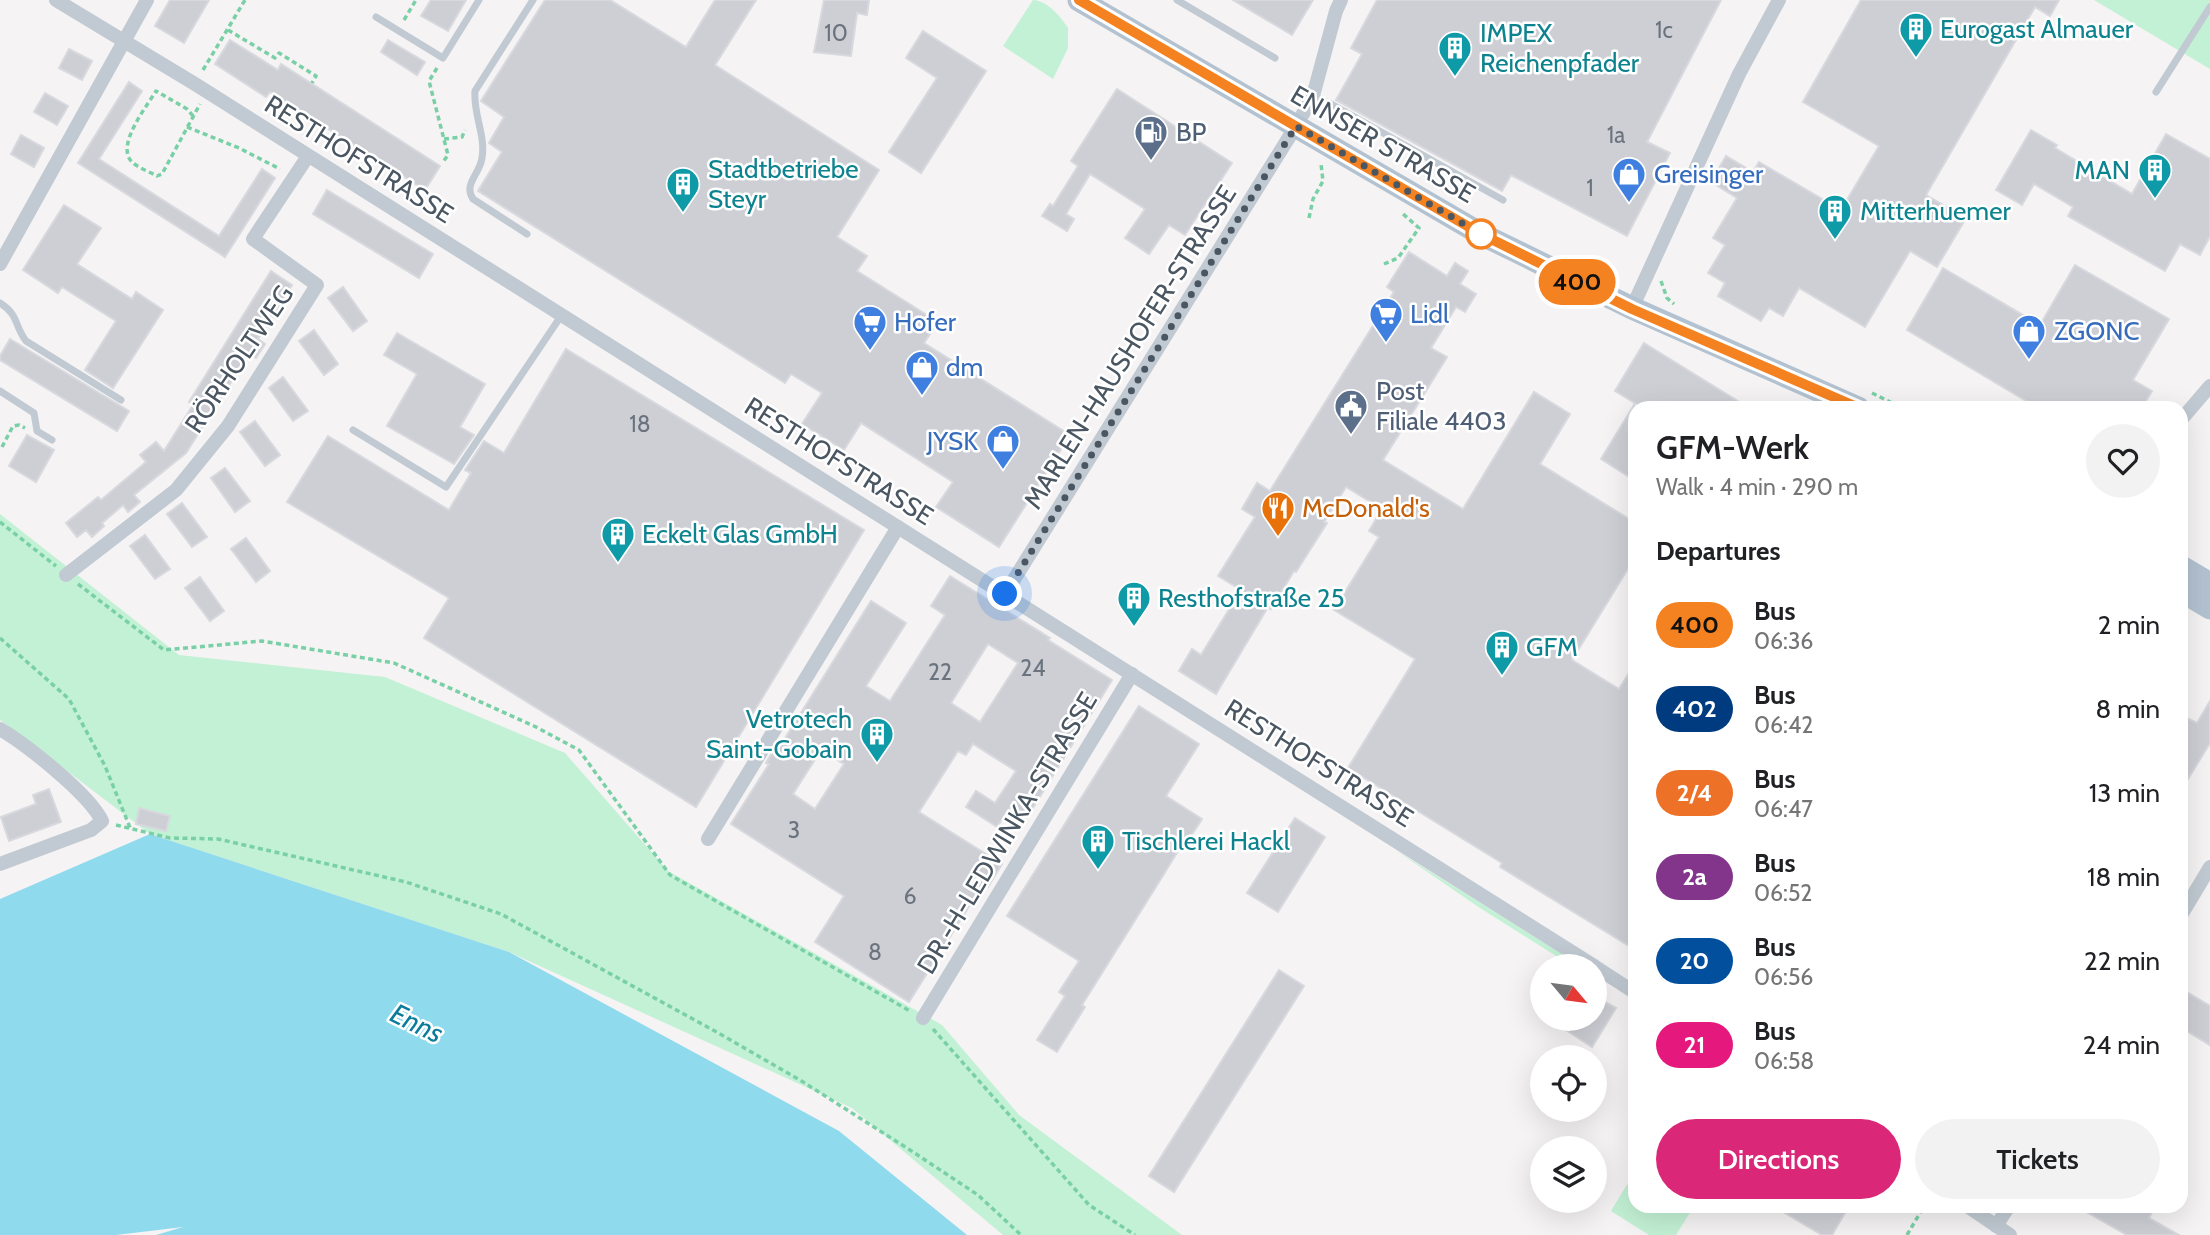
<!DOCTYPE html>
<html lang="en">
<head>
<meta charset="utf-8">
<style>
  :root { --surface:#fff; --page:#f2f2f2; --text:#202124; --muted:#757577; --accent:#db2777 }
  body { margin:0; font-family:Cabin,sans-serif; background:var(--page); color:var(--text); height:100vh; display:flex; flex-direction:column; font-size:26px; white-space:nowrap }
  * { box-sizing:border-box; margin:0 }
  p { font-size:23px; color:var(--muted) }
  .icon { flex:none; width:38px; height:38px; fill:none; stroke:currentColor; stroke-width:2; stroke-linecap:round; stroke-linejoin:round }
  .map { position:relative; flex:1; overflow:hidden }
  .details { position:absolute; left:1628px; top:401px; width:560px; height:812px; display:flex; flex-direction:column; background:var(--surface); border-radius:21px; box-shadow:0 7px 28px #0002 }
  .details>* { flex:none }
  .badge { padding:0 14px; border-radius:23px; font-size:24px; line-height:46px }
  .needle { width:46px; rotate:119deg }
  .buttons { position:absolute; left:1530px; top:954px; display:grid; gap:14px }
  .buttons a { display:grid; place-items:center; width:77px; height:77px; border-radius:50%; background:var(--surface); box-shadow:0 7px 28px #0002; font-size:35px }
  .you { position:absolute; width:35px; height:35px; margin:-18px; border:5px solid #fff; border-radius:50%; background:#1a73e8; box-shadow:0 0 0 10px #1a73e833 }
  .map>.badge { position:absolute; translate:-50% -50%; box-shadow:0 0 0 4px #fff }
  h2 { padding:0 28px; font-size:26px; line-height:63px }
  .round { display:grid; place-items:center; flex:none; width:74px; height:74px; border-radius:37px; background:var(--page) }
  .headline { display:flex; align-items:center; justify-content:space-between; height:119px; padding:0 28px }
  h1 { font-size:33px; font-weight:600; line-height:52px }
  .cta { display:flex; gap:14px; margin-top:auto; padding:14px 28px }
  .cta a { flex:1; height:80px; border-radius:42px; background:var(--accent); color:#fff; font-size:28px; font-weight:600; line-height:80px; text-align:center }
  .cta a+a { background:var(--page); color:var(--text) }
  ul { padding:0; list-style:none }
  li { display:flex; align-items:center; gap:21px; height:84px; padding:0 28px }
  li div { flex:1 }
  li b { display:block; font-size:26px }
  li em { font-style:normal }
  li .badge { min-width:77px; font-weight:700; text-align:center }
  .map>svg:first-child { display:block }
</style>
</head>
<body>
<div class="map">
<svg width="2210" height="1235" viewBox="0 0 2210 1235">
  <rect width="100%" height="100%" fill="#f5f3f3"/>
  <g fill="#c3f1d5">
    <path d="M1033,0c15,1 27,16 35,28v20l-15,31 -50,-33z"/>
    <path d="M2094,0h116v69z"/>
    <path d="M0,514l179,141 206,22 180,76 103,118 274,154 77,90 163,120h-179l-151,-127 -343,-156 -359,-118 -150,-114z"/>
    <path d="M1394,849l187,117h-9l-92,-58z"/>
    <path d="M1634,1173v33h60l-18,29h-27l-38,-24z"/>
  </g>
  <path fill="#90daee" d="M150,834l359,118 330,179 128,104h-811l27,-8 -67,8h-116v-336z"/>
  <g fill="#cdcfd5" stroke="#d7d9de" stroke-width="2" fill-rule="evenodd">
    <path d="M170,0h39l-25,43 -29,-17z"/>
    <path d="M431,0h35l-18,31 -27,-15z"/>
    <path d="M545,0h65l76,47 29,-47h41l-41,65 164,105 -42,67 30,19 -10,15 81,51 -14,21 146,92 -71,112 -63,-40 17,-25 -92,-59 -17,27 -42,-26 20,-31 -31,-19 -6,9 -307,-192 24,-39 -13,-9 15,-26 -23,-16z"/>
    <path d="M824,0h45l-2,15 -10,-2 -6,43 -37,-4z"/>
    <path d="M1233,0h80l-21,35z"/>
    <path d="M1377,0h344l-74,142 23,11 -43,83 -116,-61 -9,16 -166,-91 26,-46 -11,-6z"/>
    <path d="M1861,0h198l-9,16 -15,-9 -109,188 40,23 -29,49 -27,-16 -45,76 -66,-39 -16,28 -14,-8 -8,13 -43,-25 7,-13 -17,-10 17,-28 -12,-7 24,-40 -26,-16 15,-26 27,16 6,-10 82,48 38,-64 -76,-44z"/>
    <path d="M923,31l63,40 -65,102 -32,-21 48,-74 -31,-20z"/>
    <path d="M230,40l48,30 3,-6 159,102 -15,24 -155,-98 -4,5 -51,-33z"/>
    <path d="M388,40l37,22 -8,13 -36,-23z"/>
    <path d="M69,49l23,12 -10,19 -23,-12z"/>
    <path d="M129,82l13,9 -43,68 120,77 43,-67 13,9 -50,79 -147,-94z"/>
    <path d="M1117,89l115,74 -47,72 -16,-10 -20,29 -24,-16 20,-29 -55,-35 -24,40 8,5 -7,12 -25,-15 8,-12 3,2 25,-40 -7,-5z"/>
    <path d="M45,93l23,13 -11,19 -23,-13z"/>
    <path d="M2031,130l26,15 -2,3 77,46 34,-60 44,25v77l-10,19 -20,-11 -15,27 -97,-55 5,-9 -39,-23 -12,21 -26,-15z"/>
    <path d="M21,135l23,13 -10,19 -23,-13z"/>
    <path d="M327,190l106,64 -14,24 -106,-64z"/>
    <path d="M64,205l37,23 -24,36 55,35 4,-7 27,18 -50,78 -28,-18 31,-49 -54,-34 -4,6 -35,-23z"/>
    <path d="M1409,252l38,24 8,-13 13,8 -8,13 16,10 -11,18 -9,-5 -25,41 16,9 -64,103 80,49 71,-117 36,22 -30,50 94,58v37l-62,101 47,29 15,-24v284l-134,-82 2,-4 -154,-95 67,-109 -81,-49 45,-73 -10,-6 13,-22 -36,-22 -22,35 3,1 -31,49 -2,-1 -23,38 -3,-2 -52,87 -37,-23 13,-22 9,6 40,-65 -23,-14 37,-59 -13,-8 15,-26 13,8 124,-199 -7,-5z"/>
    <path d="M2075,265l94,54 -36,61 19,11 -10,17h-104l-131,-78 36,-62 97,57z"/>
    <path d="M271,271l21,14 -34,54 7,5 -9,14 -7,-4 -63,99 -52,42 6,7 -12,10 -5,-7 -21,18 2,3 -12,11 -6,-7 -9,7 -11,-14 32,-26 3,3 45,-38 -6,-7 16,-13 8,9 29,-46 -4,-3z"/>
    <path d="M343,287l24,34 -14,10 -25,-33z"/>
    <path d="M314,330l24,34 -14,11 -25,-34z"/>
    <path d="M397,333l88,51 -25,43 14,8 -20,29 -67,-38 30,-52 -33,-19z"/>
    <path d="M10,339l119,72 -12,20 -117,-71v-4z"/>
    <path d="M1644,343l105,65h-106l-28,-17z"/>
    <path d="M566,349l298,181 -168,277 -272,-169 25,-40 -162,-96 41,-66 121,74 22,-37 -6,-3 19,-29 20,12z"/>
    <path d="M283,377l25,34 -15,10 -24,-33z"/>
    <path d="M1634,405v75l-33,-21z"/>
    <path d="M255,421l25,34 -15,11 -25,-34z"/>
    <path d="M27,435l27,15 -18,32 -27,-16z"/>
    <path d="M225,468l25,33 -15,11 -24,-34z"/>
    <path d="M182,503l25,34 -15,10 -25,-33z"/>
    <path d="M145,535l25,34 -15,10 -25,-33z"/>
    <path d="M246,538l24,33 -14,11 -25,-33z"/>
    <path d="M950,576l100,62 -2,2 64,40 -84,136 -17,-10 -14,21 -31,-20 10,-16 19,12 21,-32 -43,-27 -7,11 -8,-4 -39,61 83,52 -14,23 -5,-3 -74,118 -94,-60 29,-46 -113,-72 38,-60 -3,-1 10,-17 3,2 92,-147 35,22 -40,63 24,15 55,-86 -14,-9zM988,644l30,19 -38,59 -29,-19zM821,750l23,14 -29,45 -22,-15z"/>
    <path d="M200,577l24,34 -14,10 -25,-33z"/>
    <path d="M2210,701v42l-30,49v-67l5,-8 12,6z"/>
    <path d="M1139,706l60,38 -33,52 36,23 -13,20 -3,-1 -27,44 -77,123 3,2 -28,45 -20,-12 28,-44 -6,-4 20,-31 -72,-45z"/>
    <path d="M49,789l12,33 -52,19 -8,-24 35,-13 -3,-9z"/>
    <path d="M139,808l31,8 -4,15 -30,-7z"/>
    <path d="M1295,818l30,19 -47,75 -31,-19z"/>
    <path d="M1279,970l25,16 -130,206 -25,-16z"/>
    <path d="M2180,988l30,18v39l-30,-18z"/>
    <path d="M1599,999l17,9 -24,39 -26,-17 7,-12h21v-11z"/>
    <path d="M1773,1206h76l-17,29h-10z"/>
    <path d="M2076,1206h64l12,6 -3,6 30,17h-52z"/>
  </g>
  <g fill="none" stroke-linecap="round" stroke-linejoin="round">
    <g stroke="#7ad0a6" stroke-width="3.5" stroke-dasharray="5 3.5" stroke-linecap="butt">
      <path d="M404,20l12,-20"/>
      <path d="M228,30l47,28 4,-5 37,23 -4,7"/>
      <path d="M437,68l-8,13 19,74 -5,7"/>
      <path d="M203,70l42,-70"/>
      <path d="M193,116l-6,-7 -31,-18c-9,15 -41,55 -24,71 6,6 18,10 25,14l5,-2 38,-70"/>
      <path d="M187,127l52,21 41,21"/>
      <path d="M444,139l18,-2 3,-7"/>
      <path d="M1309,218l4,-19 10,-18 -2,-17"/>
      <path d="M1384,264l14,-6 21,-30 -17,-15"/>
      <path d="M1661,281l6,17 7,6"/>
      <path d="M1872,393l30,15"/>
      <path d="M2,447l11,-21 6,-1 6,3"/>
      <path d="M0,522l56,44"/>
      <path d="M78,584l86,66 98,-9 132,22 140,63 45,24 91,125 240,136"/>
      <path d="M0,638l69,61 36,67 26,64"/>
      <path d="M116,825l54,13 48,1 188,43 95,32 212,116 87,50 110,70 68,45 43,40"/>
      <path d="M933,1029l156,176 46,30"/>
      <path d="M1907,1235l17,-29"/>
    </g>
    <g stroke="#c1cad2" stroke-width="7">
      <path d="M1177,0l98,58"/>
      <path d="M376,17l67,41 36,-58"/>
      <path d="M2156,92l54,-85"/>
      <path d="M1313,96l20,9 170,95"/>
      <path d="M527,234l-54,-35c-10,-15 7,-25 9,-41 4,-22 -9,-44 -7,-67l58,-91"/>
      <path d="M0,303c19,12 14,22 26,38l95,59"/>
      <path d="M0,391l34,22 3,18 15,9"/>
      <path d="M353,430l93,57 115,-171"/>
    </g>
    <g stroke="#c1cad2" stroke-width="14">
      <path d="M56,0l139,84 1399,882"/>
      <path d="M0,264l147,-264"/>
      <path d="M1632,308l107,-234 40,-74"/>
      <path d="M2180,421l30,-35"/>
      <path d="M66,575l110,-85 52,-64 89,-141 -64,-46 55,-83"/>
      <path d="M1005,594l291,-468 17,-30 23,-85 5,-11"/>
      <path d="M0,729c27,16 89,65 102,92l-11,9 -91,34"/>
      <path d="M708,839l190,-312"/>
      <path d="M2180,917l30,-50"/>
      <path d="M1594,966l40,26"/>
      <path d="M923,1018l209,-344"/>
      <path d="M1967,1206l43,29"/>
      <path d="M1996,1226l13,-20"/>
    </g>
    <g stroke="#b3c2d1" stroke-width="23">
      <path d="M1079,0l402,234 151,74 226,100"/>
      <path d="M2180,566l30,18"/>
      <path d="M2180,590l30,18"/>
    </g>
  </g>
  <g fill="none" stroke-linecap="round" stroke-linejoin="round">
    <defs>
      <path id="line" d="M1079,0l402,234 151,75 227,99"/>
    </defs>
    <use href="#line" stroke="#fff" stroke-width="16"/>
    <use href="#line" stroke="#f58220" stroke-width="10"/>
    <path stroke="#4a5661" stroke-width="7" stroke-dasharray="0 12.6" d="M1005,594l291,-468 185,108"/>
  </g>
  <defs>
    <symbol id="building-pin" viewBox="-11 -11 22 30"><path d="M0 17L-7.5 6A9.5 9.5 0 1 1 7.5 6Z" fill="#0f9aa8" stroke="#fff"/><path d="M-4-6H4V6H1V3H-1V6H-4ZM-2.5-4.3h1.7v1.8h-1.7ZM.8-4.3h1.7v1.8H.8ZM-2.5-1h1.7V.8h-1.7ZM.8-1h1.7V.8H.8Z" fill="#fff"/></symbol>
    <symbol id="fuel-pin" viewBox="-11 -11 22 30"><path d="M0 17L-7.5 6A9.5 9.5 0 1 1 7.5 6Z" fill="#5c6f8a" stroke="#fff"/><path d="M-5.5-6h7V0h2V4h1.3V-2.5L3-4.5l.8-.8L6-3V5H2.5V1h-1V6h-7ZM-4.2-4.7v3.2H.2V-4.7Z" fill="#fff"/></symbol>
    <symbol id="shop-pin" viewBox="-11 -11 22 30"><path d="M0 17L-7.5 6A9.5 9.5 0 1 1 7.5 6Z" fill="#3f7fe0" stroke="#fff"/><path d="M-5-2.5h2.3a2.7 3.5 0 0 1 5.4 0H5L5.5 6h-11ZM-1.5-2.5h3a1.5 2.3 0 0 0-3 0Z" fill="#fff"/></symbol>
    <symbol id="supermarket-pin" viewBox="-11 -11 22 30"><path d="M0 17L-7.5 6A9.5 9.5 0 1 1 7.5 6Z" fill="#3f7fe0" stroke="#fff"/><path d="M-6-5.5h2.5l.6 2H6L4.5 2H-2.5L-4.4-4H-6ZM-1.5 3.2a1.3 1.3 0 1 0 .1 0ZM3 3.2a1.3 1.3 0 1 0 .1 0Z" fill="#fff"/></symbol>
    <symbol id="civic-pin" viewBox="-11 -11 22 30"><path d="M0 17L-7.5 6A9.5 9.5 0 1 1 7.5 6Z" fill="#5c6f8a" stroke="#fff"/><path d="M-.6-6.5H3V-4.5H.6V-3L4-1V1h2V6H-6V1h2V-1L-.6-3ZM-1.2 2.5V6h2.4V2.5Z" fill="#fff"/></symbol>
    <symbol id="restaurant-pin" viewBox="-11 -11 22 30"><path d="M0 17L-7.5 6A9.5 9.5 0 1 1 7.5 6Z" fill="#e8710a" stroke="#fff"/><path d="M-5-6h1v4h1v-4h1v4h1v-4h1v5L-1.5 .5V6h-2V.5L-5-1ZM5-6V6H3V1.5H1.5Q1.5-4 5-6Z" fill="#fff"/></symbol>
  </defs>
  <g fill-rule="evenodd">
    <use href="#building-pin" x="1897" y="10" width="38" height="52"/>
    <use href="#building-pin" x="1436" y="29" width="38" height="52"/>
    <use href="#fuel-pin" x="1132" y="113" width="38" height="52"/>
    <use href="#building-pin" x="2136" y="151" width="38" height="52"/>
    <use href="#shop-pin" x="1610" y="155" width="38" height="52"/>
    <use href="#building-pin" x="664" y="165" width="38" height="52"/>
    <use href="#building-pin" x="1816" y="192" width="38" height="52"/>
    <use href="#supermarket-pin" x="1367" y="295" width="38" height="52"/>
    <use href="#supermarket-pin" x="851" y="303" width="38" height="52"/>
    <use href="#shop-pin" x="2010" y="312" width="38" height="52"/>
    <use href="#shop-pin" x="903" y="348" width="38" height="52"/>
    <use href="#civic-pin" x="1332" y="387" width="38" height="52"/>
    <use href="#shop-pin" x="984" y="422" width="38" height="52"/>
    <use href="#restaurant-pin" x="1259" y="489" width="38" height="52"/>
    <use href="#building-pin" x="599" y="515" width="38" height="52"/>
    <use href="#building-pin" x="1115" y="579" width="38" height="52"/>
    <use href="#building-pin" x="1483" y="628" width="38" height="52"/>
    <use href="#building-pin" x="858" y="715" width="38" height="52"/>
    <use href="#building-pin" x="1079" y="822" width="38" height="52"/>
  </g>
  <circle fill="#fff" stroke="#f58220" stroke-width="3.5" cx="1481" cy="234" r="14"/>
  <g text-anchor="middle" stroke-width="5" stroke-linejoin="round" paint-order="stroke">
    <g font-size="23" fill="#6b747e">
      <text x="1664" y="38">1c</text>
      <text x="836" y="41">10</text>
      <text x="1616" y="143">1a</text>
      <text x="1590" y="196">1</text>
      <text x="640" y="432">18</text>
      <text x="1033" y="676">24</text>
      <text x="940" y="680">22</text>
      <text x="794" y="838">3</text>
      <text x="910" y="904">6</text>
      <text x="875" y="960">8</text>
    </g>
    <g font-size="26" fill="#0d838f" stroke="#fff" text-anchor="start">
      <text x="1940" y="38">Eurogast Almauer</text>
      <text x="1480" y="42">IMPEX<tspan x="1480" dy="30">Reichenpfader</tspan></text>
      <text x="708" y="178">Stadtbetriebe<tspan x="708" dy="30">Steyr</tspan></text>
      <text x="2130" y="179" text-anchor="end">MAN</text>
      <text x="1860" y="220">Mitterhuemer</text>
      <text x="642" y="543">Eckelt Glas GmbH</text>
      <text x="1158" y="607">Resthofstraße 25</text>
      <text x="1526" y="656">GFM</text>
      <text x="852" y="728" text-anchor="end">Vetrotech<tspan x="852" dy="30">Saint-Gobain</tspan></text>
      <text x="1122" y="850">Tischlerei Hackl</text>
    </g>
    <g font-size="26" fill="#4e5e75" stroke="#fff" text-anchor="start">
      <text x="1176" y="141">BP</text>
      <text x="1376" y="400">Post<tspan x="1376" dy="30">Filiale 4403</tspan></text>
    </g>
    <g font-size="26" fill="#4a5661" stroke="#fff">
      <text transform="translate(1383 144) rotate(30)" y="9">ENNSER STRASSE</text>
      <text transform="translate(359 159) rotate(32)" y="9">RESTHOFSTRASSE</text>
      <text transform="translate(1130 347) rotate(-58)" y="9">MARLEN-HAUSHOFER-STRASSE</text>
      <text transform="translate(239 359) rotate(-56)" y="9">RÖRHOLTWEG</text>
      <text transform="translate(839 461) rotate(32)" y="9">RESTHOFSTRASSE</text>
      <text transform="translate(1319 763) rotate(32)" y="9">RESTHOFSTRASSE</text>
      <text transform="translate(1007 833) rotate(-59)" y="9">DR.-H-LEDWINKA-STRASSE</text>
    </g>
    <g font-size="26" fill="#366cbe" stroke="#fff" text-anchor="start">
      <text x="1654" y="183">Greisinger</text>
      <text x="1410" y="323">Lidl</text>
      <text x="894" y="331">Hofer</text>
      <text x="2054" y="340">ZGONC</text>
      <text x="946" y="376">dm</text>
      <text x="978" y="450" text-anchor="end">JYSK</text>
    </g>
    <g font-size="26" fill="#c56008" stroke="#fff" text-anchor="start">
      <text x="1302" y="517">McDonald's</text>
    </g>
    <g font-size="28" font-style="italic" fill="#0c7c9b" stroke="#fff">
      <text transform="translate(417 1023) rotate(26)" y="10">Enns</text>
    </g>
  </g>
</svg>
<div class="buttons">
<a><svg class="needle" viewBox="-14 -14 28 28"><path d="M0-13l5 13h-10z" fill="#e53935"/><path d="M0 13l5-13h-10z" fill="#757577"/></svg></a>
<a><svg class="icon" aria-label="locate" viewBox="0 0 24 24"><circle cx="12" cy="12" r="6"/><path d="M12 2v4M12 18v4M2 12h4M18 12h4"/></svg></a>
<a><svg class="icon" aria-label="layers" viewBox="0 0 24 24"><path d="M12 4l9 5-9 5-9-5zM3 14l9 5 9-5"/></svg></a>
</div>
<div class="you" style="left:1005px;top:594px"></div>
<b class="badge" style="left:1577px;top:282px;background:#f58220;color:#111">400</b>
<section class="details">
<div class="headline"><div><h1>GFM-Werk</h1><p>Walk · 4 min · 290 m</p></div><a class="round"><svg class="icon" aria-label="heart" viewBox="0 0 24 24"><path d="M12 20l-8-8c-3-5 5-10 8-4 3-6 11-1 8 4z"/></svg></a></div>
<h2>Departures</h2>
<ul>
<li><span class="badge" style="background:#f58220;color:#111">400</span><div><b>Bus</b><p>06:36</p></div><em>2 min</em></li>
<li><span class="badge" style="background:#003b80;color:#fff">402</span><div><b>Bus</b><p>06:42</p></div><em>8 min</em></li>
<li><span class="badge" style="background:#ed7127;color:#fff">2/4</span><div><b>Bus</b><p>06:47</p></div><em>13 min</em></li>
<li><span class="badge" style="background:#82358b;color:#fff">2a</span><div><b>Bus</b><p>06:52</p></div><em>18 min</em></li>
<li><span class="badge" style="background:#024f9e;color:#fff">20</span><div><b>Bus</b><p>06:56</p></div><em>22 min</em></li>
<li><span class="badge" style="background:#e5187d;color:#fff">21</span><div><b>Bus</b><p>06:58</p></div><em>24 min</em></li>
</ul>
<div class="cta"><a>Directions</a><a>Tickets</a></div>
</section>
</div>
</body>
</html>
